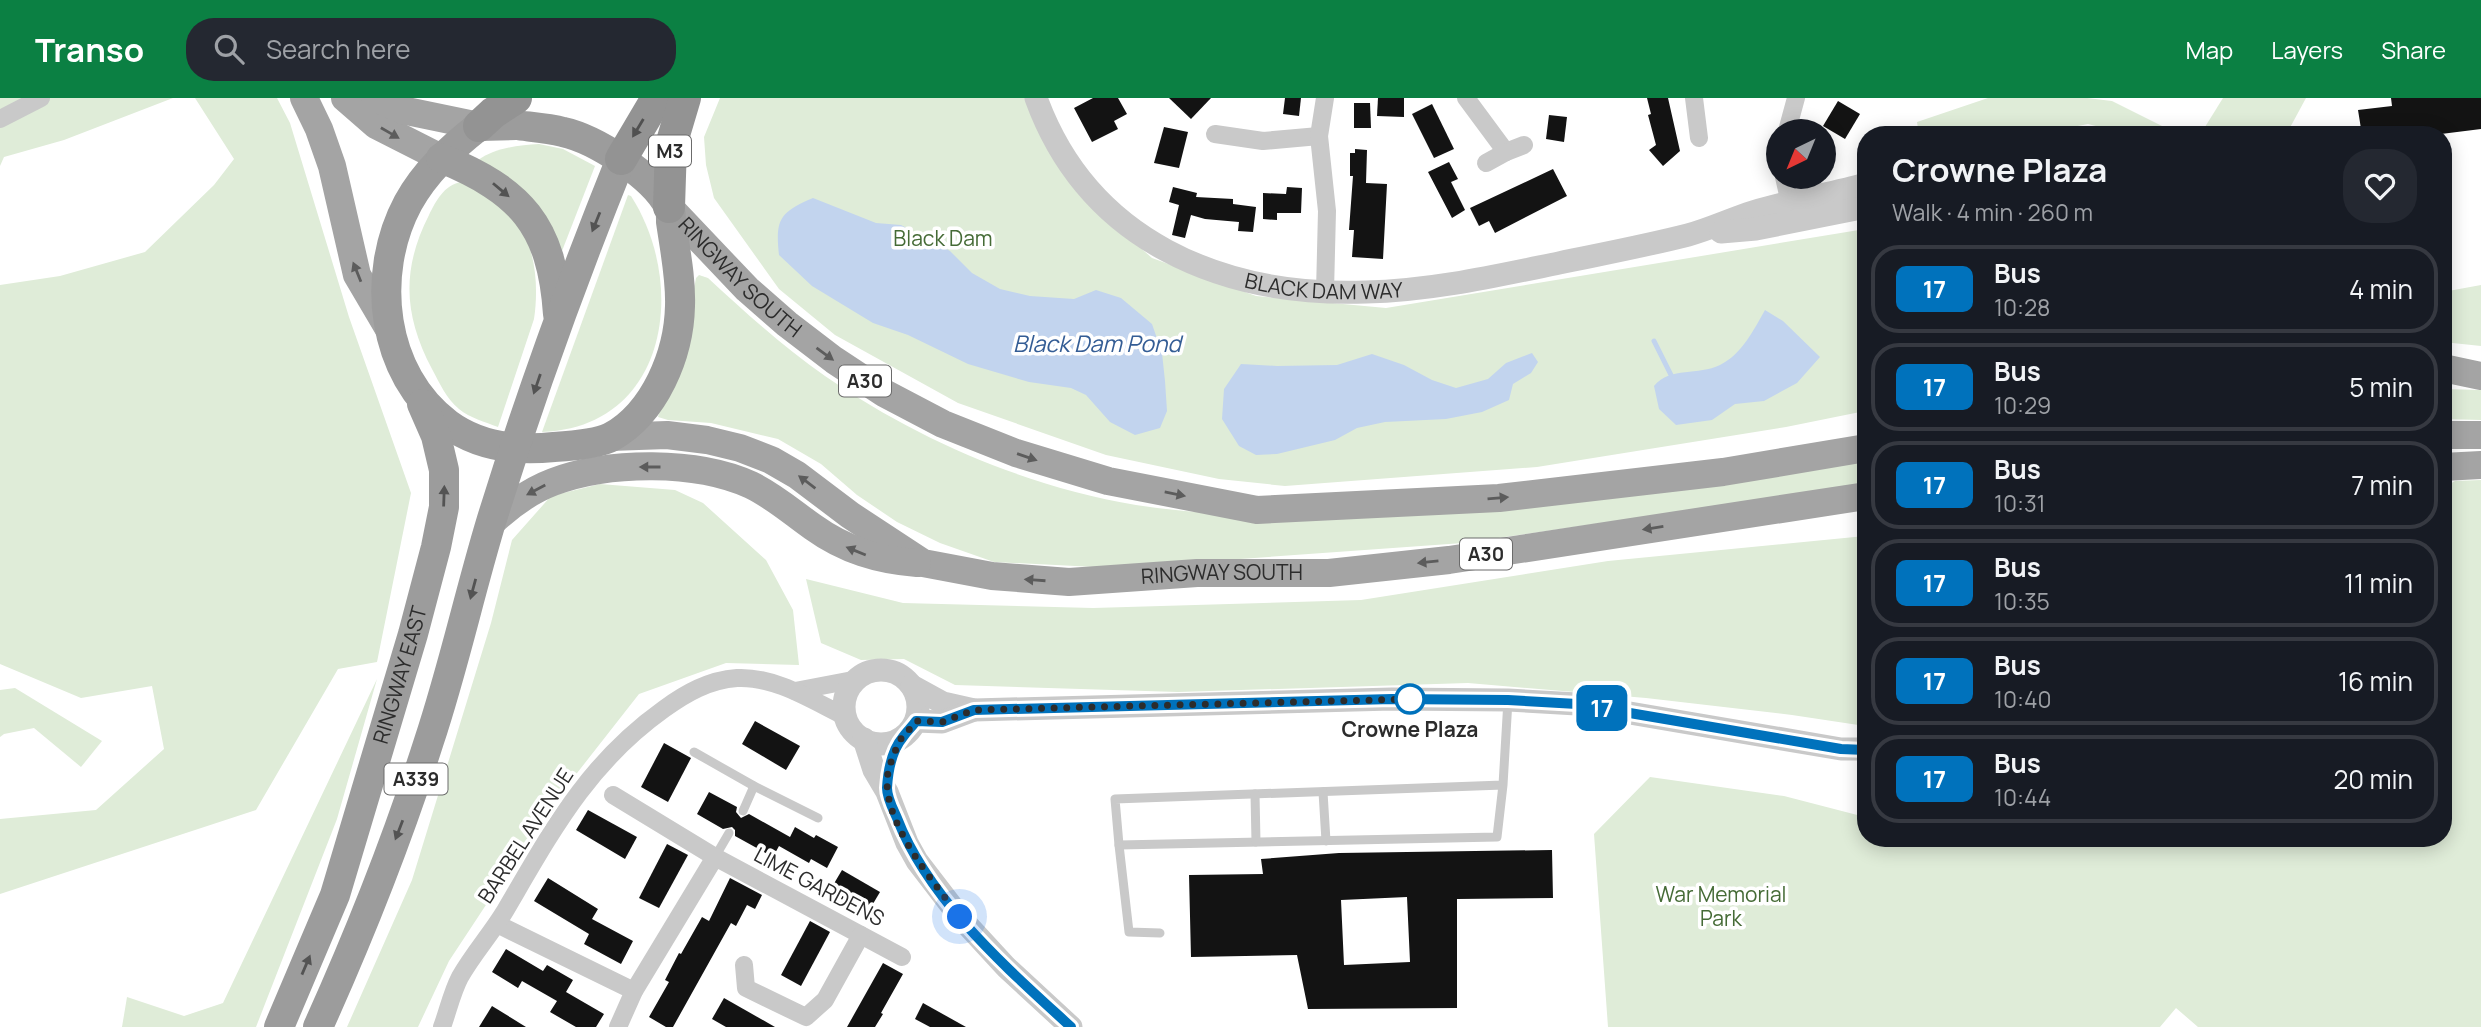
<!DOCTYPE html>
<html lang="en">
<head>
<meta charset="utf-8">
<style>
  :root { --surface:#171b24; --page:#242831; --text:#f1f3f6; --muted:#9ea1a6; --line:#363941; --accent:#0b8043 }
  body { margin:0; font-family:Manrope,sans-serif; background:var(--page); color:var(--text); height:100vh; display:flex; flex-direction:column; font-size:26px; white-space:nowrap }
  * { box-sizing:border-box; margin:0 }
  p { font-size:23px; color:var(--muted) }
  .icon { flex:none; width:38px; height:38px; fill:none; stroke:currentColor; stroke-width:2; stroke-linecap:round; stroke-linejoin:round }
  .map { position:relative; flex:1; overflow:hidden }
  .drawer { position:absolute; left:1857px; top:28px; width:595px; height:721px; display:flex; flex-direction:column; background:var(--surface); border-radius:28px; box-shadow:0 4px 18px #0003 }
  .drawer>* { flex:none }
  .badge { padding:0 14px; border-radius:10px; font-size:24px; line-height:46px }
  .needle { width:46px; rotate:223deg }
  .buttons { position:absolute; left:1766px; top:21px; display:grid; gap:14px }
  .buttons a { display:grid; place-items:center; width:70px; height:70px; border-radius:50%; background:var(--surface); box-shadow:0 4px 18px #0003; font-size:35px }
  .you { position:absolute; width:35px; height:35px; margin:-18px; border:5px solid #fff; border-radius:50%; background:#1a73e8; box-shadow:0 0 0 10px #1a73e833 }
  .map>.badge { position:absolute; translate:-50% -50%; box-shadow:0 0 0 4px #fff }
  .round { display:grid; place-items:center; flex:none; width:74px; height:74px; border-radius:28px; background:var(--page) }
  .headline { display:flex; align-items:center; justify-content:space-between; height:119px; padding:0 35px }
  h1 { font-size:33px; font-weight:700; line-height:52px }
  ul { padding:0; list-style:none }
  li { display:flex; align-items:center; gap:21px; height:88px; margin:0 14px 10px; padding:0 21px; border:4px solid var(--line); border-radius:28px }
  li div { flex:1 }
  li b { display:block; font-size:26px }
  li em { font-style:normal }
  li .badge { min-width:77px; font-weight:700; text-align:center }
  header { display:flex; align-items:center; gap:42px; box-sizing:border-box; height:98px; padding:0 35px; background:var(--accent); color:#fff }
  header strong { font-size:33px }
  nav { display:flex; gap:38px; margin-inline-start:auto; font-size:24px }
  .search { width:490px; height:63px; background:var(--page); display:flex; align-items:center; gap:18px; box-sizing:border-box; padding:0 24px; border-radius:28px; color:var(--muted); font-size:26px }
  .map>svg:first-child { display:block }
</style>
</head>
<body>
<header>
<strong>Transo</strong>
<div class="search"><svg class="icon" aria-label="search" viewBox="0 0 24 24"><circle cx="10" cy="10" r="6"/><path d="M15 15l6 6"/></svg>Search here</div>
<nav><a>Map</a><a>Layers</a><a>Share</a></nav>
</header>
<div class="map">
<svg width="2481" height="929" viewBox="0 0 2481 929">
  <rect width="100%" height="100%" fill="#fff"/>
  <g fill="#dfecd8">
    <path d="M0,0h173l-109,42 -60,17 -4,9z"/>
    <path d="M195,0h82l13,25 59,194 62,176 -34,169 -39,7 -82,141 -256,84v-75l96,-9 68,-61 -12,-63 -71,12 -81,-34v-379l60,-9 85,-24 69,-67 20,-26z"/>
    <path d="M720,0h307l13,37 43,62 69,61 104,38 130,12 479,-79v182l-79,16 -249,40 -252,19 -66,-7 -113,-24 -148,-52 -123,-68 -56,-46 -65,-91 -8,-33 -2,-28z"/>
    <path d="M1988,0h99l25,3 68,34h-49l-43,-11 -56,11h-113l-2,-13z"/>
    <path d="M2223,0h83l-20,37h-86z"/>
    <path d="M539,46l24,5 32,17 -33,85 -84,-91c17,-12 40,-15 61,-16z"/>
    <path d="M461,84l6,1c14,11 31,21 44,33 25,25 28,70 23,103l-36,108c-13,-5 -28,-9 -39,-18 -13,-11 -19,-25 -27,-40 -28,-53 -31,-99 -3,-154 7,-14 15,-30 32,-33z"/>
    <path d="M628,97l3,1c57,89 37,231 -89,236z"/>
    <path d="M699,177l9,3c37,34 75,69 117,98 93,64 200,110 311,129 44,7 88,9 132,12l597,-60v28l-402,58 -348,25 -121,-6 -54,-19 -43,-21 -40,-27 -36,-31 -43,-25 -67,-16 -43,-3 -10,-3 35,-123 3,-16z"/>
    <path d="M2481,187v61l-38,-4v-50z"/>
    <path d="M2443,291l38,1v30l-38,-1z"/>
    <path d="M2481,382v547h-283l-22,-19 -16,19h-552l-14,-193 56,-57 134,19 81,21 1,21h577v-350l12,-7z"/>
    <path d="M600,386l75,6 28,13 63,57 27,50 6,55 -73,-2 -87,31 -87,111 -103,156 -31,66h-71l65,-147 79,-257 21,-83 39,-44z"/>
    <path d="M1865,438v190l-73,-11 -146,-17 -178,-15 -290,9 -223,-7 -51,-26 -43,1 -40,-17 -15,-64 97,24 190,5 268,-8 247,-39z"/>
    <path d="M377,581l-40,140 -81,208h-134l5,-30 57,19 39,-13z"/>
    <path d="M15,590l87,53 -21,26 -47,-39 -30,6 -4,3v-47z"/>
  </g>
  <g fill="#c2d4ee">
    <path d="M813,100l63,25 25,2 49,26 22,22 28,16 30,7 44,3 22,-9 25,8 31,26 10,29 3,28 2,30 -7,17 -25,7 -25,-13 -24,-27 -15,-7 -42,-6 -61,-18 -60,-29 -35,-12 -61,-37 -33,-31c-4,-36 1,-43 34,-57z"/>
    <path d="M1765,212l18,11 37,36 -23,26 -33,18 -29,3 -23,16 -36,5 -17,-16 -5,-23c17,-20 44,-10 66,-21 22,-11 33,-34 45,-55z"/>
    <path d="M1532,255l6,9 -7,11 -18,11 -4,16 -27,12 -36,7 -61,3 -28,6 -22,12 -58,14 -21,1 -17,-9 -17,-27 2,-30 17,-25 36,2 60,-1 35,-11 32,11 28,15 24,8 32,-9 18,-16z"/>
  </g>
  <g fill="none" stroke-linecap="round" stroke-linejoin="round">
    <path stroke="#c2d4ee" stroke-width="5" d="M1654,243l17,34"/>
  </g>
  <g fill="#131313" fill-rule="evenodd">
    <path d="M1093,0h25l9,16 -13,7 4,8 -26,13 -18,-34z"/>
    <path d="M1169,0h42l-20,21z"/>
    <path d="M1285,0h16l-2,18 -16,-2z"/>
    <path d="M1378,0h26v19l-27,-1z"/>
    <path d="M1647,0h21l12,53 -17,15 -14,-16 7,-5 -8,-30 3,-1z"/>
    <path d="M2391,0h90v31l-48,6h-38v-3l-33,3 -4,-25 34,-4z"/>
    <path d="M1838,3l22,13 -15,25 -22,-13z"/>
    <path d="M1354,5h16l1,25h-17z"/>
    <path d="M1432,6l22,45 -20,9 -22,-44z"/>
    <path d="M1549,17l18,2 -3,25 -18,-3z"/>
    <path d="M1164,29l24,5 -9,36 -25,-5z"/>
    <path d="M1355,51l12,1 -1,33 21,1 -4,75 -31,-2 2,-27h-5l4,-54h-3v-23h5z"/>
    <path d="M1449,64l9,17 -7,3 14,28 -13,8 -24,-46z"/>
    <path d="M1553,71l14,27 -72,37 -6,-12 -10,5 -9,-18z"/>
    <path d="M1173,89l24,6 -1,4 37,2v5l23,3 -3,25 -15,-1 1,-9 -34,-3 -14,-4 -6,23 -13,-3 7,-30 -10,-3z"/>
    <path d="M1287,89l15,1 -1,25h-24v7l-14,-1v-26l23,1z"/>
    <path d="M755,623l45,25 -14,24 -44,-26z"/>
    <path d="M664,645l27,15 -23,44 -27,-15z"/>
    <path d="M709,694l28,15 -1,5 5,6 8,-4 41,23 5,-10 19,11 2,-3 22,12 -11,21 -16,-9 -2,4 -30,-17 -6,11 -38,-21v-6l-3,-3 -9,2 -26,-15z"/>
    <path d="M588,712l49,27 -12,22 -49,-29z"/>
    <path d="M667,746l21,11 -29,53 -20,-10z"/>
    <path d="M1552,752l1,48 -96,1v109l-149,1 -11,-54 -106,2 -2,-82 74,-1 -2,-15 78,-6zM1407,799l3,65 -66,3 -3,-65z"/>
    <path d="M842,772l38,22 -13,22 -38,-22z"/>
    <path d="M548,780l50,31 -6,10 41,22 -12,23 -37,-20 5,-10 -55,-33z"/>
    <path d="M730,780l32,17 -7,14 -8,-4 -11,21 -5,-3 -58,104h-7l-17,-10 20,-35 -4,-2 14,-27 2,1 21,-37 7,4z"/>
    <path d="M810,823l20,11 -29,54 -20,-11z"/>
    <path d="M506,851l37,22 4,-6 26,15 -7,12 38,22 -8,13h-20l-26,-15 7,-11 -35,-20 -4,7 -26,-16z"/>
    <path d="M883,865l20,11 -22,39 2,1 -8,13h-28z"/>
    <path d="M724,900l51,29h-49l-14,-8z"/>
    <path d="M923,905l43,24h-36l-15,-8z"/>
    <path d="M492,908l34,21h-47z"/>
  </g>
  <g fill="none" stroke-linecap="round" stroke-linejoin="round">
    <g stroke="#c9c9c9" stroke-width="9">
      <path d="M694,654l60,34 64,32"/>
      <path d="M1503,687l-6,52 -378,8 -4,-46 388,-14 5,-85"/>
      <path d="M1323,694l3,49"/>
      <path d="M1255,696l1,48"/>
      <path d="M743,713l11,-25"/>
      <path d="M1119,747l10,87 31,1"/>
      <path d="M715,759l14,-24"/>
    </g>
    <g stroke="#c9c9c9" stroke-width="18">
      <path d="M1466,0l40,54 18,-7"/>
      <path d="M1694,0l5,40"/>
      <path d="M0,21l41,-21"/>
      <path d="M1787,33l9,-33"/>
      <path d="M1215,36l48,7 56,-5"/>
      <path d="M1486,65l20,-11"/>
      <path d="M1784,79l8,35"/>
      <path d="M1325,194l2,-81 -8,-75 6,-38"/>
      <path d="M795,593l63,-12"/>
      <path d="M613,697l102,62 187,100"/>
      <path d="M497,826l137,67"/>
      <path d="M744,867l2,23 60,29 19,-17 36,-65"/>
      <path d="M442,929c6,-16 10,-35 18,-50 13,-23 31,-43 45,-66 47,-80 82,-147 159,-202 22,-16 45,-29 73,-31 38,-2 76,23 109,39"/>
      <path d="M618,929l16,-36 81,-134"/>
    </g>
    <g stroke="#c9c9c9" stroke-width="23">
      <path id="s1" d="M1036,0c52,143 186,199 330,194 64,-1 130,-16 193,-29 43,-9 86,-17 129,-28 22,-6 43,-16 65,-23 37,-11 75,-18 113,-28"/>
      <path d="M1721,134l35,-3 110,-22"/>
      <circle cx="881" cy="609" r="37"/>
      <path d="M912,588l31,17 31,7 418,-11 116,1 69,4 264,45h25"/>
      <path d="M916,623l26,1 32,-12"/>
      <path d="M864,641l10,31 13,22 20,51 10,18 43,56 46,50 65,60"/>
    </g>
    <g stroke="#a4a4a4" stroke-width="28">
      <path d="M304,0l15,31 13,37 25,109 33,56"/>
      <path d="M345,0l31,27 65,33"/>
      <path d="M375,0l27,12 77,16"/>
      <path id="s2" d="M669,109l78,82 40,35 47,36 50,33 59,31 73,29 92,28 149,29 242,-12 224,-26 143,-24"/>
      <path d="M2443,270l38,8"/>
      <path d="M2443,337h38"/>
      <path id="s3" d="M610,339l57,-2 40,5 33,8 31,12 26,15 53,40 73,48 69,13 77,6 128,-9h132l120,-13 417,-64"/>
      <path d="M2443,369l38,-2"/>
      <path d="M491,425c18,-17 38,-32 62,-41 56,-21 143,-22 198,3 23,11 42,28 62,42 32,23 65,33 104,36"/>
    </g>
    <g stroke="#9c9c9c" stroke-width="30">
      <path d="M516,27c15,2 32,3 47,7 32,7 91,44 106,75 2,4 2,11 2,15 4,28 10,56 9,84 -1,48 -25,107 -69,131 -13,7 -42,9 -57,10 -37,4 -76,-1 -106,-23 -67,-50 -78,-150 -40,-221 17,-31 43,-55 71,-77z"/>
      <path d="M441,60c80,33 111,67 117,156"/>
      <path id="s4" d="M279,929l56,-132 78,-261 23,-87 8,-40v-37l-8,-34 -14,-32"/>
      <path d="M318,929c42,-93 80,-189 111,-286 24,-72 40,-146 62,-219 38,-123 82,-244 130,-363"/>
    </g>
    <g stroke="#939393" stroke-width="32">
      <path d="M479,28l14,-13 23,-15"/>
      <path d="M621,61l36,-61"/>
      <path d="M669,109l2,-62 14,-47"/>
    </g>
  </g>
  <defs><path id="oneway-solid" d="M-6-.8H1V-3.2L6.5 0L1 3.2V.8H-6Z" transform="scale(1.75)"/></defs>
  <use fill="#505050" href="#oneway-solid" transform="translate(638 30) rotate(121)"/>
  <g fill="#5c5c5c">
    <use href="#oneway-solid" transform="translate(390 35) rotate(30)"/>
    <use href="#oneway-solid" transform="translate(357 174) rotate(-112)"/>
    <use href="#oneway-solid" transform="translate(825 256) rotate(36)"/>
    <use href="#oneway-solid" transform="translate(1027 359) rotate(19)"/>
    <use href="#oneway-solid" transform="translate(650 369) rotate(-180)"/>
    <use href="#oneway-solid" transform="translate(807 384) rotate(-143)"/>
    <use href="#oneway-solid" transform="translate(536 392) rotate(152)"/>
    <use href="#oneway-solid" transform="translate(1175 396) rotate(11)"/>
    <use href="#oneway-solid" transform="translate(1498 400) rotate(-5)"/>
    <use href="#oneway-solid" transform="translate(1653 430) rotate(171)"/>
    <use href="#oneway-solid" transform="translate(856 453) rotate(-158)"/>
    <use href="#oneway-solid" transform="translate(1428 464) rotate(174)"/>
    <use href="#oneway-solid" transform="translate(1035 482) rotate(-176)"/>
  </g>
  <g fill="#535353">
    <use href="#oneway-solid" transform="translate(501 92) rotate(40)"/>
    <use href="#oneway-solid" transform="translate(596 124) rotate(112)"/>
    <use href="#oneway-solid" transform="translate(537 286) rotate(109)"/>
    <use href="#oneway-solid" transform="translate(444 398) rotate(-88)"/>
    <use href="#oneway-solid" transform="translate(473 491) rotate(105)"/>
    <use href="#oneway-solid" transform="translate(399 732) rotate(111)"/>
    <use href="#oneway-solid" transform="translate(306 867) rotate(-67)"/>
  </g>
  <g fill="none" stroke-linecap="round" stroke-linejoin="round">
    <defs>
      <path id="line" d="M1071,929c-64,-59 -142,-126 -174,-209 -4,-9 -10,-20 -10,-30 1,-17 5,-38 16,-51 4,-6 9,-10 13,-16l26,1 32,-12 418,-11 116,1 69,4 264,45 25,1"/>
    </defs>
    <use href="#line" stroke="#fff" stroke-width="16"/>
    <use href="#line" stroke="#0072bc" stroke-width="10"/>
    <path stroke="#2c2c2c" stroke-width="7" stroke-dasharray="0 12.6" d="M960,819c-27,-36 -84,-101 -71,-149 3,-9 8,-23 13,-31 5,-6 10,-9 14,-16l26,1 32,-12 441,-11h-5"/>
  </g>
  <circle fill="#fff" stroke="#0072bc" stroke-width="3.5" cx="1410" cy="601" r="14"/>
  <g text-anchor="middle" stroke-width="7" stroke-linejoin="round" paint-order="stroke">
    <g fill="#fff" stroke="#6b6b6b" stroke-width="2">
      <rect x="649" y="37.5" width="42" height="31" rx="5"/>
      <rect x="839" y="267.5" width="52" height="31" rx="5"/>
      <rect x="1460" y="440.5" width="52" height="31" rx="5"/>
      <rect x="384.5" y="665.5" width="63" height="31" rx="5"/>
    </g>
    <g font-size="19" font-weight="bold" fill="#2c2c2c">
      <text x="670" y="60">M3</text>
      <text x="865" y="290">A30</text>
      <text x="1486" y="463">A30</text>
      <text x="416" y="688">A339</text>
    </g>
    <g font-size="21" fill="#456b36" stroke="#fff">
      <text x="943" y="148">Black Dam</text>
      <text x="1721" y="804">War Memorial<tspan x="1721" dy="24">Park</tspan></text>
    </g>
    <g font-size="21" fill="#2c2c2c" stroke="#fff">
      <text dy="7" stroke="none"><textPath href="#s2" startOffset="100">RINGWAY SOUTH</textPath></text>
      <text dy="7" stroke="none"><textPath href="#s1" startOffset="369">BLACK DAM WAY</textPath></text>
      <text dy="7" stroke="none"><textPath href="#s3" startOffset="649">RINGWAY SOUTH</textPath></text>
      <text dy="7" stroke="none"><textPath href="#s4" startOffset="373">RINGWAY EAST</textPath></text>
      <text transform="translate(526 738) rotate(-57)" y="7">BARBEL AVENUE</text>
      <text transform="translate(819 789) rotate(28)" y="7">LIME GARDENS</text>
    </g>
    <g font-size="21" font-weight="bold" fill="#2c2c2c" stroke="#fff">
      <text x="1410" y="639">Crowne Plaza</text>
    </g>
    <g font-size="23" font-style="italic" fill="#345d95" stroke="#fff">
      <text x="1097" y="254">Black Dam Pond</text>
    </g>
  </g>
</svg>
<div class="buttons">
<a><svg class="needle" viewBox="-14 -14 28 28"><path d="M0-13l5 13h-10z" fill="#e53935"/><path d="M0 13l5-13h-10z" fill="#9ea1a6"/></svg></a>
</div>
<div class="you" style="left:960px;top:819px"></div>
<b class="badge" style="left:1602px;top:610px;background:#0072bc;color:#fff">17</b>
<section class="drawer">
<div class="headline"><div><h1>Crowne Plaza</h1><p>Walk · 4 min · 260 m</p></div><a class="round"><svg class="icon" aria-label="heart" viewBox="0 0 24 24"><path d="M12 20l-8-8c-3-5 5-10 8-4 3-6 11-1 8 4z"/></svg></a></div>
<ul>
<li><span class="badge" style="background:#0072bc;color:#fff">17</span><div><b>Bus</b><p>10:28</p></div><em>4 min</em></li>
<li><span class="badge" style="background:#0072bc;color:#fff">17</span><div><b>Bus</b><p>10:29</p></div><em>5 min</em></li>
<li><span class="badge" style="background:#0072bc;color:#fff">17</span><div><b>Bus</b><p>10:31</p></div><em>7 min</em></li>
<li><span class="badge" style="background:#0072bc;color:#fff">17</span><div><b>Bus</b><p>10:35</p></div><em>11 min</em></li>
<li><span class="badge" style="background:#0072bc;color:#fff">17</span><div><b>Bus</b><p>10:40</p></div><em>16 min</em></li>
<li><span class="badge" style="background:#0072bc;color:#fff">17</span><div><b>Bus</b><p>10:44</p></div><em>20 min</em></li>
</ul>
</section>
</div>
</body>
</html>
